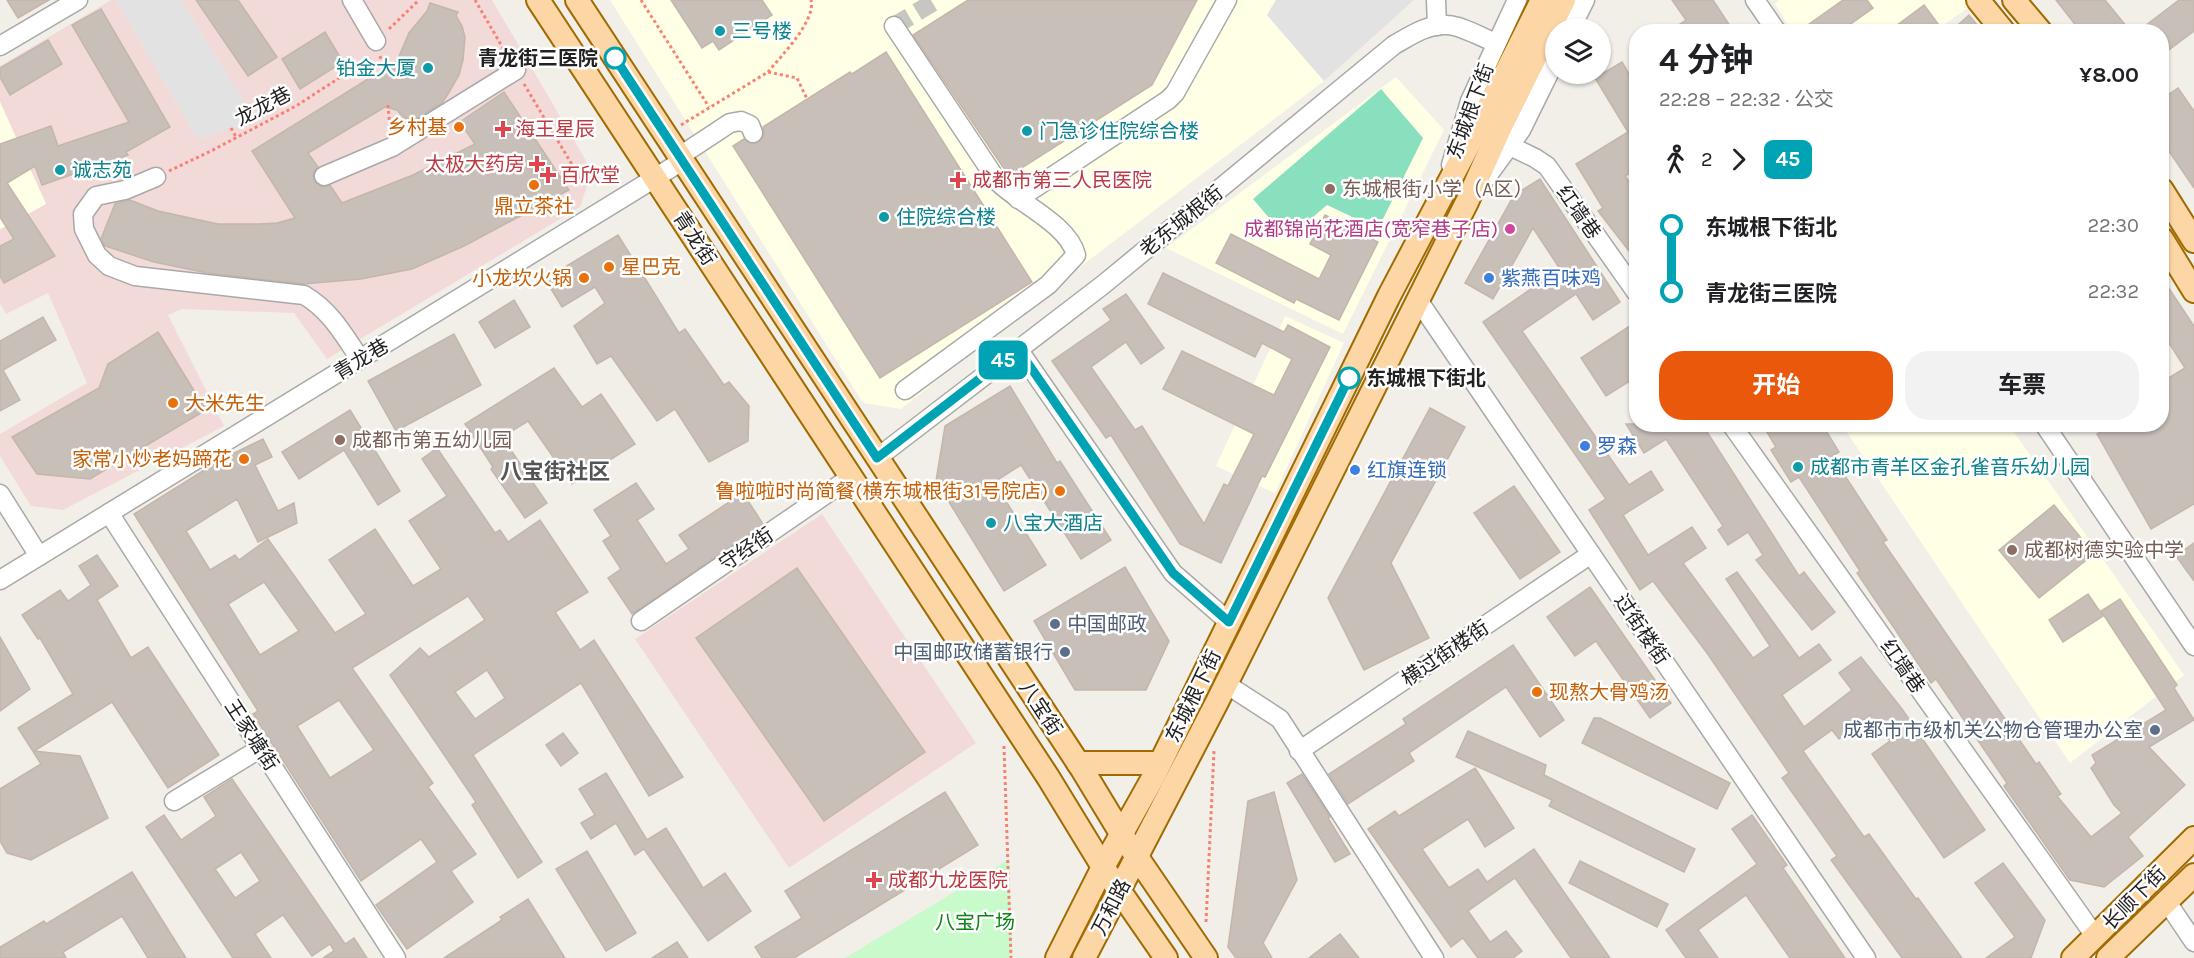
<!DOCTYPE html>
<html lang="zh">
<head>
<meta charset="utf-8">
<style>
  :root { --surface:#fff; --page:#f2f2f2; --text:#202124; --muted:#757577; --accent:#ea580c }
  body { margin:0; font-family:Karla,"Noto Sans SC",sans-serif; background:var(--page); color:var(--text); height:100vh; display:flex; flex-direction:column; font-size:22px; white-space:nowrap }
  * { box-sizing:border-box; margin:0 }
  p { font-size:20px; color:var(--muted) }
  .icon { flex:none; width:33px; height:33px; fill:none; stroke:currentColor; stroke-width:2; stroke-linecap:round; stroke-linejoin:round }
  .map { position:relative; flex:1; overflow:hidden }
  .panel { position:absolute; left:1629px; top:24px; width:540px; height:408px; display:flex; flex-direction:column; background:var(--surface); border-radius:24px; box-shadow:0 2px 4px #0004 }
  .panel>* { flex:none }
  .badge { padding:0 12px; border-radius:9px; font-size:21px; line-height:39px }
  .buttons { position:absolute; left:1545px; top:18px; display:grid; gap:12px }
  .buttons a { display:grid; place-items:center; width:66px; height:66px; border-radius:50%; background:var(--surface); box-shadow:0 2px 4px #0004; font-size:30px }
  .map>.badge { position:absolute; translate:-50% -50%; box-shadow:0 0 0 3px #fff }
  .legs { display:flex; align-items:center; gap:9px; height:66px; padding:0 30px; font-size:20px }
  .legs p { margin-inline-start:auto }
  .headline { display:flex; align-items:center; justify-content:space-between; height:102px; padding:0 30px }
  h1 { font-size:33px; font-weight:700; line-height:45px }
  .button { display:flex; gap:12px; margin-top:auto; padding:12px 30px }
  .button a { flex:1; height:69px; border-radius:24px; background:var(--accent); color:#fff; font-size:24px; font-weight:700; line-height:69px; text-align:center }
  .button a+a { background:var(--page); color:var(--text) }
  ul { padding:0 30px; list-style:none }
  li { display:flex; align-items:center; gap:21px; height:66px; font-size:22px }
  li i { display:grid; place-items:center; width:9px; height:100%; margin:0 8px; background:currentColor }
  li i::after { content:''; width:15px; height:15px; margin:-8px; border:4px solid; border-radius:50%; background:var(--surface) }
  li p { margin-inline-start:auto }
  li:first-child i { background:linear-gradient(#0000 50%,currentColor 0) }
  li:last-child i { background:linear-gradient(currentColor 50%,#0000 0) }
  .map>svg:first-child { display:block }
</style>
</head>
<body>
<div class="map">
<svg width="2194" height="958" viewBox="0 0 2194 958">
  <rect width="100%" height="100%" fill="#f2efe9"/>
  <g fill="#f2dad9">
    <path d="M111,0h5l82,139 57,-19 -74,-120h311l100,171 -12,36 -253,152 -33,-46 -112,-4 -14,6 56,111 -161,84 -32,-4 -31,-50v-22l87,-51 -39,-90 -42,21 -6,-11v-74l46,-25 -46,-102v-36z"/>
    <path d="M822,514l154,229 -187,125 -154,-229z"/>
  </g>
  <g fill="#ffffe5">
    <path d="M610,0h666l-9,15 57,66 -261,199 -162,129 -38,-6z"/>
    <path d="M1779,0h189l4,5 -37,26 -143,1 -17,-28z"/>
    <path d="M1396,77l48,53 -101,204 -177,-86z"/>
    <path d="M0,102l46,102 -46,25z"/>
    <path d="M1285,316l59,27 -69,150 -59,-27z"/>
    <path d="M1842,425h167l175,250 -114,88z"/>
  </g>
  <path fill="#c8facc" d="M1009,859l3,99h-167z"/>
  <path fill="#88e0be" d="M1381,89l42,49 -45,91 -51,-24 -40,34 -34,-40z"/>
  <g fill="#e2e2e2">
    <path d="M116,0h65l74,120 -57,19z"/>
    <path d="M1276,0h138l-90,81 -57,-66z"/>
  </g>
  <g fill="#c7bfb8" stroke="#c4b6ab" stroke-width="1.5" fill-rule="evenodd">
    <path d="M7,0h42l-31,18z"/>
    <path d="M196,0h42l39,57 -29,19z"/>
    <path d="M671,0h91l10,15 -53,35 -6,-9 -11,7z"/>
    <path d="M968,0h229l-45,85 -143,91 -96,-141z"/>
    <path d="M1672,0h41l21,32h-66l18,-12z"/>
    <path d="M1843,0h24l6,8 -25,18 4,6h-54z"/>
    <path d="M2056,0h49l26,32h-50z"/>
    <path d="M2179,0h15v31l-32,24v-23h-25z"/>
    <path d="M430,3l28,9 -2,4 6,10 3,11 -2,23 -4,15 -11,19 -6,9 -29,18 -10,-4 -6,-7 -12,-3 -77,46 10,14 -5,7 1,7 8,6 8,-2 12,18 71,-28 62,-31 -15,-22 44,-30 65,98 -105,56 -52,23 -51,10 -58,5 -96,-11 -53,-11 -49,-16 -4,-7 14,-35 15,-4 28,11 60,13h42l17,-1 18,-5 -43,-67 145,-90 12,-28 18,-22z"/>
    <path d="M1924,5l20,27h-56z"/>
    <path d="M101,9l69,118 -44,25 2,3 -86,30 -7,-19 -28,17 48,73 -51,27 -4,-7v-30l14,-7 -14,-22v-73l51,-18 7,20 71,-24 -57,-97z"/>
    <path d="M1969,15l14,17h-33z"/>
    <path d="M325,32l18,30 -43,27 -18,-30z"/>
    <path d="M48,40l14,24 -52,31 -10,-18v-9z"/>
    <path d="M886,52l146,230 -152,96 -147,-232 11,-7 7,5 6,-1 7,-8 -1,-8 87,-55 2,2z"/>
    <path d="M1622,62l14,24v83l-11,7 11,15v69l-38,-49 5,-3 -27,-44 52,-32 -33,-54z"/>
    <path d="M2178,88l16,23v77l-32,-47v-42z"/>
    <path d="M1540,179l80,123 -27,18 -17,-26 -54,37 107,154 22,-14 12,19 -40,25 25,40 44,-28 14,21 -23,15 70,95 17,-12 -44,-67 11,-7 62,86 20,-14 12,16 -49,35 22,32 48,-37 -13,-17 22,-16 41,52 83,121 -41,28 -72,-104 18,-13 -20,-26 -31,24 -7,-9 -29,21 61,86 5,-3 47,65 2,-1 44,60h-60l-71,-98 6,-4 -55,-78 7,-5 -82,-120 -54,-72 -13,9 -51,-80 17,-11 -123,-177 77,-53 -27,-41 -40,71 -28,-16 49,-88z"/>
    <path d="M1325,215l53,27 -39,78 -43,-21 -2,4 -78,-40 15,-29 88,45 12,-24 -21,-11z"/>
    <path d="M618,235l61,98 6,-4 39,56 5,-3 20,24 -1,35 -39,21 -34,-53 -18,12 -46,-65 -14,8 -23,-38 31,-23 -10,-16 -33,20 -17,-28z"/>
    <path d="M1163,273l121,59 4,-7 42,22 -65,130 -3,-1 -41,87 -41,-19 -69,-109 -5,3 -54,-77 59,-41 -8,-11 23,-15 38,54 -23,16 -15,-22 -35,25 44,63 7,-4 62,98 20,-40 4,2 26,-52 -91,-45 19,-38 92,44 18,-36 -30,-16 -7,14 -107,-53z"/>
    <path d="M2162,278l32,48v178l-43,25 -54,-95 17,-10h48v-42l23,-14 -23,-36z"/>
    <path d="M514,300l16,27 -35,21 -16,-26z"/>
    <path d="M43,317l13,23 -53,30 17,30 -20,11v-70z"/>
    <path d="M1636,322v55l-30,19 -25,-38z"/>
    <path d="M158,332l48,78 -116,69 -53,-5 -25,-37 87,-49 9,-24z"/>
    <path d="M454,334l27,51 -85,46 -28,-50z"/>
    <path d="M554,368l28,39 19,-13 34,50 -63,40 -44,-63 -26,16 45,66 -22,15 -34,-49 2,-2 -28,-43z"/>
    <path d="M1010,386l47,77 3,-2 51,79 -30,19 -60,-94 -27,17 52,83 -42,26 -68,-110 9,-55z"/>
    <path d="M1430,408l35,19 -74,136 38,75 -65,32 -36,-72z"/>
    <path d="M350,410l50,81 -22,14 -34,-55 -45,29 -17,-27z"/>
    <path d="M1626,424h76l97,152 5,-4 31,40 -23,18 -56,-70 7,-5 -15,-23 -20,13 -10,-15 5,-4 -57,-87 -22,14z"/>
    <path d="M1762,424h60l17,28 -7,4 55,84 -4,2 153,222 3,-2 22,32 -4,2 34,41 31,-24 -8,-8 -23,-37 5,-5 -4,-8 74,-45 -65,-99 19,-12 57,86 -3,3 20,32 -45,27 36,38 -57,52 15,19 -39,31 -34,-7 -66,-94 3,-3 -71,-104 -5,4 -74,-110 3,-2 -61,-94 -8,5 -20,-32 5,-3z"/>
    <path d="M263,439l9,18 -17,8 23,46 16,-8 3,20 -39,19 -21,-43 -51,32 24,39 25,-15 4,5 29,-21 67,94 31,-19 -37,-54 46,-31 38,57 28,-17 -32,-48 38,-25 -25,-37 15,-11 58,85 5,-3 8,12 32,-22 48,72 -33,20 25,38 14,-10 89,137 -34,19 -68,-113 -108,72 69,107 -24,16 -46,-73 4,-3 -86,-127 30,-27 9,9 56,-37 -17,-24 -116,72 81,115 -5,4 48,67 -25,17 22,31 -66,47 -31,-44 61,-43 -16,-23 -60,42 -108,-167 5,-3 -124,-197 88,-55zM264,582l35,49 -39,24 -32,-51zM487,670l18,28 -30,21 -20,-27zM339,700l35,50 -44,28 -33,-52z"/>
    <path d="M636,483l18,26 -17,11 29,44 23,-15 -10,-14 64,-42 20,31 -131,90 -24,-36 13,-9 -18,-28 8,-5 -17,-26z"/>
    <path d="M1514,486l46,66 -40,27 -46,-66z"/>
    <path d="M2054,505l40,49 -55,44 -40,-48z"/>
    <path d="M2194,543v38l-18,-25z"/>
    <path d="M97,555l21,31 -21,14 34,58 17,-11 71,108 -51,33 -56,-86 -78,49 46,5 28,62 -77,42 -24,-7 -7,-12v-52l41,-25 -23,-36 55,-34 -33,-56 -2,1 -16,-24 38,-25 8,11 23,-16 -12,-19z"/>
    <path d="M1125,567l44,74 -23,49h-71l-41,-69z"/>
    <path d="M797,568l128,184 -101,69 -128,-183z"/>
    <path d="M1590,587l81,116 -21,15 -54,-77 -21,15 -28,-39z"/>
    <path d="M2088,594l15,22 -40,26 -14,-22z"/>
    <path d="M0,637l30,52 -30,22z"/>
    <path d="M1513,645l51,75 -24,17 -34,-50 -97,66 5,8 -66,43 -19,-30 77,-50 -3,-5z"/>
    <path d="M1594,718h6l130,65 -13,26 -135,-66z"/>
    <path d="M1468,731l78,34 -2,10 151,74 -11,23 -135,-66 3,-6 -96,-43z"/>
    <path d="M563,733l15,20 -17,13 -15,-21z"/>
    <path d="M1475,768l39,60 -29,19 -17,-28 -46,30 27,39 29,-19 9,13 47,-33 76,109h-39l-56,-80 -47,33 22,31 16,-11 16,20 -9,7h-35l-15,-20 -12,9 -83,-118 27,-18 4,5z"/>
    <path d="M606,773l41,67 19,-12 37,60 22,-15 26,38 -43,30 -64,-92 -9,6 -19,-32 -25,16 -10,-16 14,-8 -16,-26z"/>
    <path d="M1302,774l28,43 -2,1 22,36 -15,8 -48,-79z"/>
    <path d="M232,779l113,165 9,-6 13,20h-44l11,-7 -4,-7 -18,12 -29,-41 -28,19 16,24h-38l-87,-131 18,-12 17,25 35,-24 -12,-19zM241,852l19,29 -25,17 -20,-29z"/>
    <path d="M945,792l33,53 -184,113h-32l-7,-11 47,-29 -17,-27z"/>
    <path d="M1274,792l23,88 -34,63 9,15h-36l-8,-11 20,-146z"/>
    <path d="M1752,815l35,50 -4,3 62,90h-55l-44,-63 -48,35 20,28h-32l-20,-28 91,-66 -25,-35z"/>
    <path d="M587,851l49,82 -30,18 -50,-82z"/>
    <path d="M1580,861l88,43 -11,23 -88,-44z"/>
    <path d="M2003,863l42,57 -14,38h-45l29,-21 -40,-54z"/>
    <path d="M132,872l54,86h-38l-26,-42 -59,36 3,6h-66v-11l44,-26 2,3z"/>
    <path d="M528,899l37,59h-121l58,-38 -2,-3z"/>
    <path d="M1340,934l19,24h-50z"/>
    <path d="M677,942l11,16h-36z"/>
  </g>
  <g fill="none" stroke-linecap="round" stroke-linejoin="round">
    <path stroke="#c8c6c1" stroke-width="18" stroke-dasharray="18 9" stroke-linecap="butt" d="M894,26l43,-26"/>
    <defs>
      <g id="minor">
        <path d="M352,0l24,41"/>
        <path d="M1436,0l1,26"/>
        <path d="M1755,0l22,32"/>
        <path d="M894,26l104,156c22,22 70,42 78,73l-28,30 -143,105"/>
        <path d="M1571,28l14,-28"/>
        <path d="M0,46l78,-46"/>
        <path d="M1510,146l25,12 12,8 89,126"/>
        <path d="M1451,165l19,-64 47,-101"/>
        <path d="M324,176l68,-29 124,-77"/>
        <path d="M156,177l-31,13 -29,6 -13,18 1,15 13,26 12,11 26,10 169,19c26,15 40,40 56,64"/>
        <path d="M1483,182l38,-52 35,-71"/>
        <path d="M1018,199l150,-99 7,-7 52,-93"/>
        <path d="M1418,300l448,658"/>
        <path d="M1018,349l155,224 56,49"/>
        <path d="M1731,424l364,512"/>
        <path d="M2044,424l150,222"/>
        <path d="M877,458l227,-174 290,-239c16,-9 33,-21 53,-20 13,0 36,13 49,18"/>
        <path d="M0,494l39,62"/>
        <path d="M109,513l287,445"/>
        <path d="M0,580l655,-402 27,-17 4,-9 44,-29 11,-2 9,4 3,8"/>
        <path d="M641,621l210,-144"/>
        <path d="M1226,684l54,35 154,239"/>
        <path d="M1299,751l292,-197"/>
        <path d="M174,801l87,-53"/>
        <path d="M2167,902l27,40"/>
      </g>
      <g id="major">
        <path d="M538,0l510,777 55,90 63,91"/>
        <path d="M577,0l505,769 40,66 84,123"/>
        <path d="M1978,0l26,32"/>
        <path d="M2014,0l27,32"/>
        <path d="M2162,190l32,51"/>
        <path d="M2162,239l32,52"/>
        <path d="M1078,763h82"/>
        <path d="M1057,958l46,-91 51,-91 235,-480 97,-184 56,-112"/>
        <path d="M1084,958l132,-254 251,-502 35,-78 62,-124"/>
        <path d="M2073,958l121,-120"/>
        <path d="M2108,958l86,-83"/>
      </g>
    </defs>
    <use href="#minor" stroke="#a9a9a9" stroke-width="21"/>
    <use href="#major" stroke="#a06b00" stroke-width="26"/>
    <g stroke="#fa8072" stroke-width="3" stroke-dasharray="3 3" stroke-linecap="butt">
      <path d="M475,0l32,55"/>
      <path d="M641,0l68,107"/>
      <path d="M389,29l30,-29"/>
      <path d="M380,56l3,13"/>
      <path d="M768,72c13,-16 48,-51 43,-72"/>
      <path d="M524,84l56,94 12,-7"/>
      <path d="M388,105l2,25"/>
      <path d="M681,125l87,-53 29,6 10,21"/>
      <path d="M231,128l5,9"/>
      <path d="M169,171l42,-20 85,-45 74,-48"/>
      <path d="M1004,746l7,212"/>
      <path d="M1206,922l8,-171"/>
    </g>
    <use href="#minor" stroke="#fff" stroke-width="18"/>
    <use href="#major" stroke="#fcd6a4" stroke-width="22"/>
  </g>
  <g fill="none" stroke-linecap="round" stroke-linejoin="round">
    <defs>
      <path id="line-1" d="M615,58l262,400 141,-109 155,224 56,49 120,-244"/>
    </defs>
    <use href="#line-1" stroke="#fff" stroke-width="14"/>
    <use href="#line-1" stroke="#00a3b4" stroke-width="9"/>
  </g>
  <g fill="#0f9aa8" stroke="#fff" stroke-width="2">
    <circle cx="720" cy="31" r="6"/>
    <circle cx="428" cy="68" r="6"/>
    <circle cx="1027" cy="131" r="6"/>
    <circle cx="60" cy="170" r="6"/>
    <circle cx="884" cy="217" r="6"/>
    <circle cx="1798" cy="467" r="6"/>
    <circle cx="991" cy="523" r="6"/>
  </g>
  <g fill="#fff" stroke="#00a3b4" stroke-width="3">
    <circle cx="615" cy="58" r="10"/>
    <circle cx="1349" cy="378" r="10"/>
  </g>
  <g fill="#e8710a" stroke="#fff" stroke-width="2">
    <circle cx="459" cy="127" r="6"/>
    <circle cx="534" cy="185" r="6"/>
    <circle cx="609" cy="267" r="6"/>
    <circle cx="584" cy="278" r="6"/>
    <circle cx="173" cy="403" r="6"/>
    <circle cx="244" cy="459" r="6"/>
    <circle cx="1060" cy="491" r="6"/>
    <circle cx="1537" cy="692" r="6"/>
  </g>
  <g fill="#e0444e" stroke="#fff" stroke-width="2">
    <path d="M500 120h6v6h6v6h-6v6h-6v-6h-6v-6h6z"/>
    <path d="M534 155h6v6h6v6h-6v6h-6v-6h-6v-6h6z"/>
    <path d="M545 166h6v6h6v6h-6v6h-6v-6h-6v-6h6z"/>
    <path d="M955 171h6v6h6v6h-6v6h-6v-6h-6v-6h6z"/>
    <path d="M871 871h6v6h6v6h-6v6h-6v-6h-6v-6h6z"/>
  </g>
  <g fill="#8d6e63" stroke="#fff" stroke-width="2">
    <circle cx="1330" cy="189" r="6"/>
    <circle cx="340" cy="440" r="6"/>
    <circle cx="2012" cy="550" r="6"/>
  </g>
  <circle fill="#d1479c" stroke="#fff" stroke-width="2" cx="1510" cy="229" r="6"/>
  <g fill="#3f7fe0" stroke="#fff" stroke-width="2">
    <circle cx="1489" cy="278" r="6"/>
    <circle cx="1585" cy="446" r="6"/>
    <circle cx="1355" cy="470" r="6"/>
  </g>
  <g fill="#5c6f8a" stroke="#fff" stroke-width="2">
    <circle cx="1055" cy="624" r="6"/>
    <circle cx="1065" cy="652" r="6"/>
    <circle cx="2155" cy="730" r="6"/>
  </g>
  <g text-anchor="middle" stroke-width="5" stroke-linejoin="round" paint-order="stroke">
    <g font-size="20" fill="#0d838f" stroke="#fff" text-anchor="start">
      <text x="732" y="38">三号楼</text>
      <text x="416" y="75" text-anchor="end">铂金大厦</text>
      <text x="1039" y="138">门急诊住院综合楼</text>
      <text x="72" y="177">诚志苑</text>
      <text x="896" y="224">住院综合楼</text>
      <text x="1810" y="474">成都市青羊区金孔雀音乐幼儿园</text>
      <text x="1003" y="530">八宝大酒店</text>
    </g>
    <g font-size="20" font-weight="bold" fill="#222" stroke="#fff" text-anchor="end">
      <text x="598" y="65">青龙街三医院</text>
      <text x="1366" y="385" text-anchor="start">东城根下街北</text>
    </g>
    <g font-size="20" fill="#222" stroke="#fff">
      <text transform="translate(263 106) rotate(-28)" y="7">龙龙巷</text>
      <text transform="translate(1470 111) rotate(-70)" y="7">东城根下街</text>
      <text transform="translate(1579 212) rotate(55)" y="7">红墙巷</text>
      <text transform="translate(1181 221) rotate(-39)" y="7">老东城根街</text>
      <text transform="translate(695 238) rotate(57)" y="7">青龙街</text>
      <text transform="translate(361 359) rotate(-31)" y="7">青龙巷</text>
      <text transform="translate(746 549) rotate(-34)" y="7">守经街</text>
      <text transform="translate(1642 629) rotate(56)" y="7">过街楼街</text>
      <text transform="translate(1445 653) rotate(-34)" y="7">横过街楼街</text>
      <text transform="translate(1903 666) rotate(55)" y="7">红墙巷</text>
      <text transform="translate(1193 696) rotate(-64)" y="7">东城根下街</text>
      <text transform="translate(1041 708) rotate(57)" y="7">八宝街</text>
      <text transform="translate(252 735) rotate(57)" y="7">王家塘街</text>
      <text transform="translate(2134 898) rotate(-45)" y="7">长顺下街</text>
      <text transform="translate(1111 907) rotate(-63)" y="7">万和路</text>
    </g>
    <g font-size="20" fill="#c56008" stroke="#fff" text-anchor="end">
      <text x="447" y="134">乡村基</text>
      <text x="534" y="213" text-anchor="middle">鼎立茶社</text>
      <text x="621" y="274" text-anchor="start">星巴克</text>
      <text x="572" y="285">小龙坎火锅</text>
      <text x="185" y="410" text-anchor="start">大米先生</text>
      <text x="232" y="466">家常小炒老妈蹄花</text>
      <text x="1048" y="498">鲁啦啦时尚简餐(横东城根街31号院店)</text>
      <text x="1549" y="699" text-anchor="start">现熬大骨鸡汤</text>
    </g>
    <g font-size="20" fill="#be3a42" stroke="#fff" text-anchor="start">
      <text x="515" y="136">海王星辰</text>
      <text x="525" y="171" text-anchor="end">太极大药房</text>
      <text x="560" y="182">百欣堂</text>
      <text x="972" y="187">成都市第三人民医院</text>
      <text x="888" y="887">成都九龙医院</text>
    </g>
    <g font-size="20" fill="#785e54" stroke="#fff" text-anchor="start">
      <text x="1342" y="196">东城根街小学（A区）</text>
      <text x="352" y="447">成都市第五幼儿园</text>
      <text x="2024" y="557">成都树德实验中学</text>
    </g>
    <g font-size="20" fill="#b23c85" stroke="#fff" text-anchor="end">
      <text x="1498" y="236">成都锦尚花酒店(宽窄巷子店)</text>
    </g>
    <g font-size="20" fill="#366cbe" stroke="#fff" text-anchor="start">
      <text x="1501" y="285">紫燕百味鸡</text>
      <text x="1597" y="453">罗森</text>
      <text x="1367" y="477">红旗连锁</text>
    </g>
    <g font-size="20" fill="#4e5e75" stroke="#fff" text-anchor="end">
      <text x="1067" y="631" text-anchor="start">中国邮政</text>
      <text x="1053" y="659">中国邮政储蓄银行</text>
      <text x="2143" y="737">成都市市级机关公物仓管理办公室</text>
    </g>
    <g font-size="20" fill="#0c8416" stroke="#fff">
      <text x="975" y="929">八宝广场</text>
    </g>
    <g font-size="22" font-weight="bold" fill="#555" stroke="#fff">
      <text x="555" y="479">八宝街社区</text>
    </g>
  </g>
</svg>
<div class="buttons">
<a><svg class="icon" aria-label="layers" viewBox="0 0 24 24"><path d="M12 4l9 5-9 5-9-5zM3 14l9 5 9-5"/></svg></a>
</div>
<b class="badge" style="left:1003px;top:360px;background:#00a3b4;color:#fff">45</b>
<section class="panel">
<div class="headline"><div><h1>4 分钟</h1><p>22:28 – 22:32 · 公交</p></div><b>¥8.00</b></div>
<div class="legs"><svg class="icon" aria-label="walk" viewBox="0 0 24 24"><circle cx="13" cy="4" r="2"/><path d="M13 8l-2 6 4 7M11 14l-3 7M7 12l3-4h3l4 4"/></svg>2<svg class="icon" aria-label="forward" viewBox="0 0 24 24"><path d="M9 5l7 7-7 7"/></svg><b class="badge" style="background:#00a3b4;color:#fff">45</b></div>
<ul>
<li><i style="color:#00a3b4"></i><b>东城根下街北</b><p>22:30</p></li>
<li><i style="color:#00a3b4"></i><b>青龙街三医院</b><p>22:32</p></li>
</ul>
<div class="button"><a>开始</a><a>车票</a></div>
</section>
</div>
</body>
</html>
